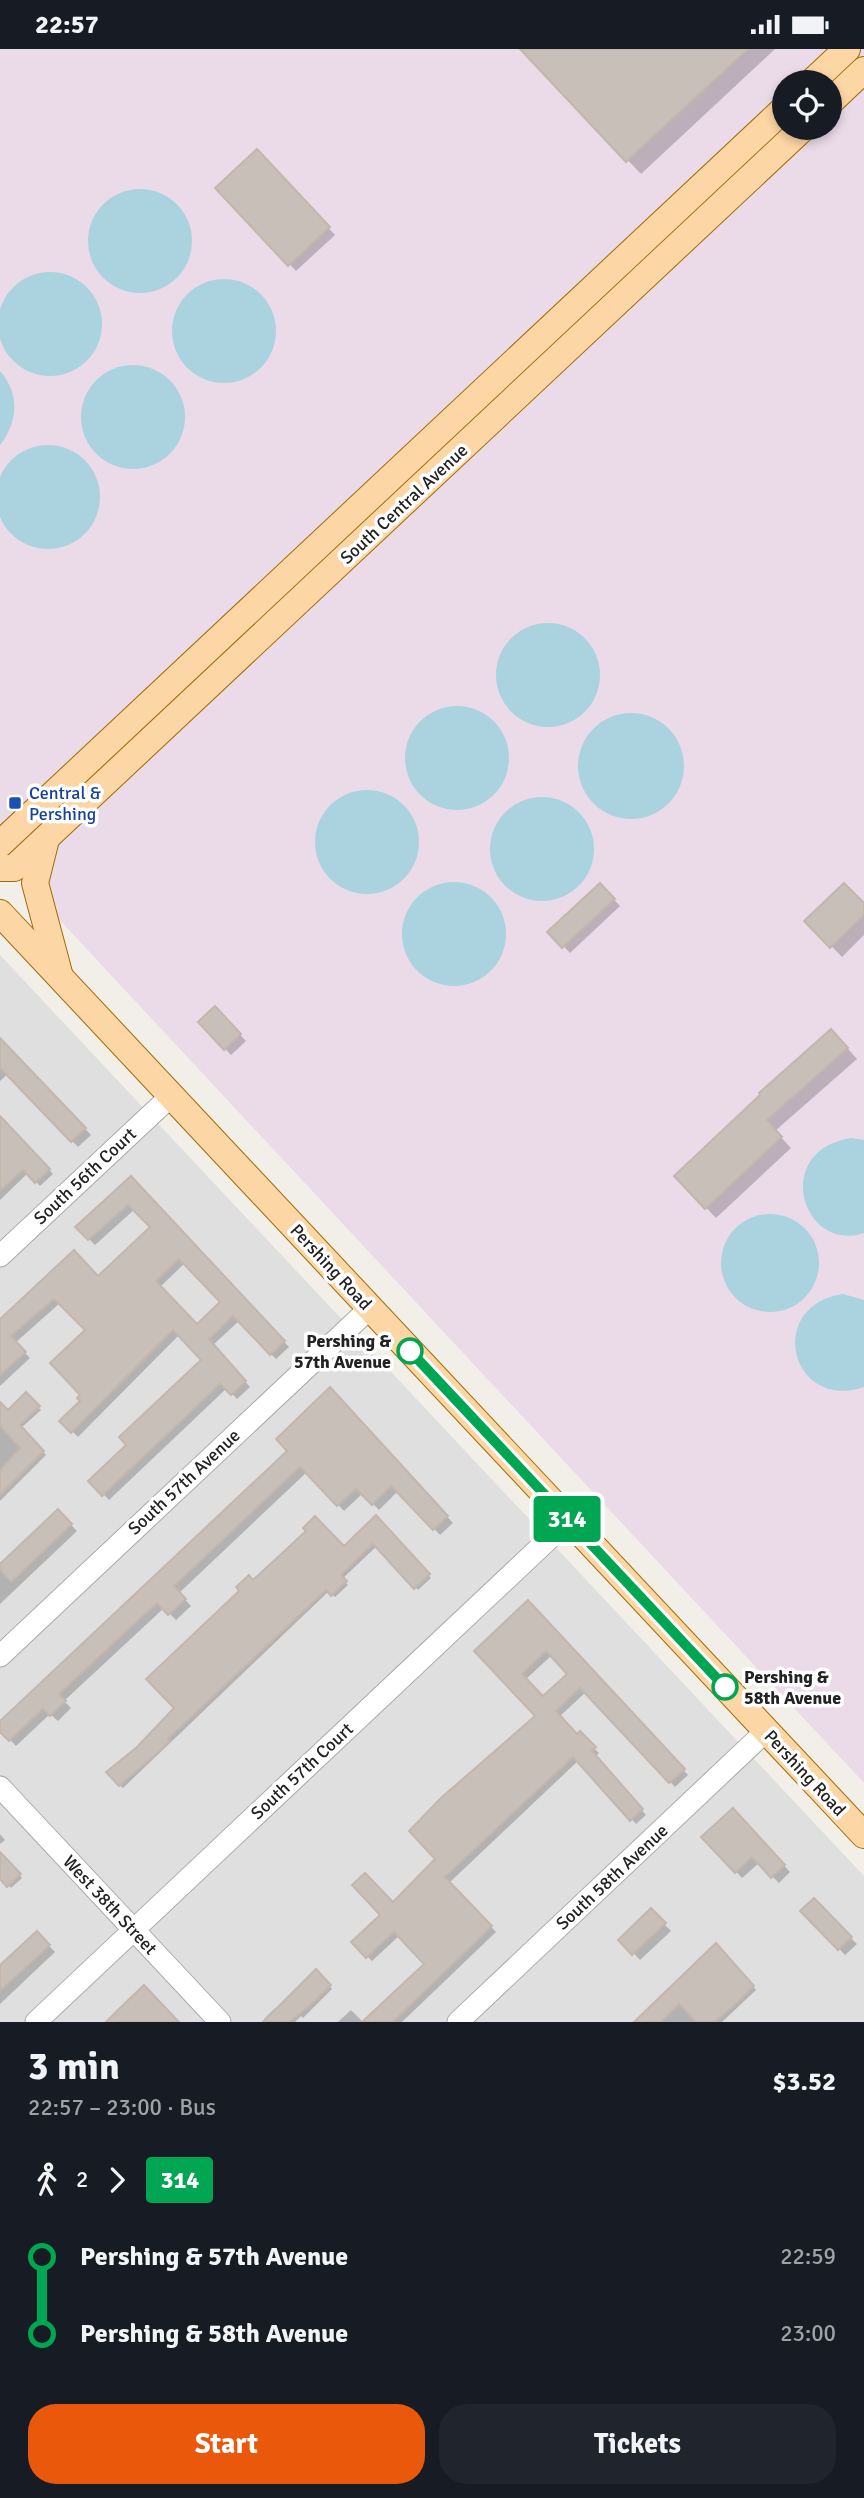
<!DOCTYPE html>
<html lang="en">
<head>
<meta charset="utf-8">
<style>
  :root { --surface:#171b24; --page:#20242c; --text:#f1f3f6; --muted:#9ea1a6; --accent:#ea580c }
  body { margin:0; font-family:Signika,sans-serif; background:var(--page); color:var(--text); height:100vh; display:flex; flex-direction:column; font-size:26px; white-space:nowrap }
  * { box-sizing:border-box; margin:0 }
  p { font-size:23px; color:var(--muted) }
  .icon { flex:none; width:38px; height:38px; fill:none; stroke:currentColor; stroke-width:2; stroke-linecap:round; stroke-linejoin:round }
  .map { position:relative; height:1973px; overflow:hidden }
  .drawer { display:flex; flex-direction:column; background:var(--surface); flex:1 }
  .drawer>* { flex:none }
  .badge { padding:0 14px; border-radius:5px; font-size:24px; line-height:46px }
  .fabs { position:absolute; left:772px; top:21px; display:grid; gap:14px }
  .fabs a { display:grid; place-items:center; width:70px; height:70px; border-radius:50%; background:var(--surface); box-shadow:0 4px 10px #0003; font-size:35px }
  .map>.badge { position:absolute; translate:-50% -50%; box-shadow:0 0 0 4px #fff }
  .legs { display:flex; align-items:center; gap:10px; height:77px; padding:0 28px; font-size:23px }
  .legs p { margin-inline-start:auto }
  .head { display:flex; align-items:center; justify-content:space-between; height:119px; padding:0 28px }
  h1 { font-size:38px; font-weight:800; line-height:52px }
  .action { display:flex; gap:14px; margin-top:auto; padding:14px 28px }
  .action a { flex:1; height:80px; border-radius:28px; background:var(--accent); color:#fff; font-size:28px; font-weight:800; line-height:80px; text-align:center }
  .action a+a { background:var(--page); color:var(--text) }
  ul { padding:0 28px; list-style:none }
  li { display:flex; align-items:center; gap:24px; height:77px; font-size:26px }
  li i { display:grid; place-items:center; width:10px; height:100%; margin:0 9px; background:currentColor }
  li i::after { content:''; width:18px; height:18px; margin:-9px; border:5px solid; border-radius:50%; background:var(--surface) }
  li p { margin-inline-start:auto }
  li:first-child i { background:linear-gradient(#0000 50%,currentColor 0) }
  li:last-child i { background:linear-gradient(currentColor 50%,#0000 0) }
  .status { display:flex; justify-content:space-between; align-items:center; height:49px; padding:0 35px; background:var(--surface); direction:ltr }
  .status svg { height:19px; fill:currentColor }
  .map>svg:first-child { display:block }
</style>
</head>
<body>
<div class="status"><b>22:57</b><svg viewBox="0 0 49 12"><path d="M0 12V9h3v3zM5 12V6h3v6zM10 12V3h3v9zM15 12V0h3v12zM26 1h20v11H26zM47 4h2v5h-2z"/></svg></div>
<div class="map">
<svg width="864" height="1973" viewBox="0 0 864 1973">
  <rect width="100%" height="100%" fill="#f2efe9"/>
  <path fill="#e0dfdf" d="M0,906l864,921v146h-864z"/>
  <path fill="#ebdbe8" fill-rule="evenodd" d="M0,0h864v1734l-864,-927zM784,33h46v46h-46z"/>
  <g fill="#aad3df">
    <circle cx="140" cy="192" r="52"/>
    <circle cx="50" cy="275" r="52"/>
    <circle cx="224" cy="282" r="52"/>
    <circle cx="133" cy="368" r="52"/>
    <path d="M0,322c20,23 18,51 0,74z"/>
    <circle cx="48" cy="448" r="52"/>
    <circle cx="548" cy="626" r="52"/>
    <circle cx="457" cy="709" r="52"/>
    <circle cx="631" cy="717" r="53"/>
    <circle cx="367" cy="793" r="52"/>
    <circle cx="542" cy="800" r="52"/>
    <circle cx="454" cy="885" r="52"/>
    <path d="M851,1089l13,2v93c-61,21 -94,-82 -13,-95z"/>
    <circle cx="770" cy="1214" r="49"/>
    <path d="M843,1245l21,6v87c-73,25 -100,-81 -21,-93z"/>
  </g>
  <g fill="#0003" fill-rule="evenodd">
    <path d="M522,0h253l-134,125z"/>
    <path d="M257,103l78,83 -39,36 -78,-83z"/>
    <path d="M600,836l20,21 -50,47 -20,-21z"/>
    <path d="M864,856v30l-22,22 -35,-36z"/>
    <path d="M215,959l31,33 -15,14 -31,-33z"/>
    <path d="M0,989l91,97 -13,12 -70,-73 -8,7z"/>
    <path d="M841,992l16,18 -82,72 16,17 -75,70 -40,-42z"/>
    <path d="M0,1068l53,57 -13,12 -12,-13 -28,27z"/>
    <path d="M131,1130l158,168 -13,12 -37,-38 -26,24 37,42 -13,12 -10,-11 -118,112 -18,-19 38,-36 74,-85 -23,-26 -102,103 -16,-16 20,-20 5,-71 -27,-27 -45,40 15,15 -30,28v-64l98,-44 54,-51 -17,-18 -40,36 -18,-18zM185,1214l38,39 -28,23 -35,-38z"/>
    <path d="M330,1340l123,134 -13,12 -42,-44 -19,19 -16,-17 -19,18 -37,-39 -128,121 12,13 -15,14 -12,-12 -100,93 7,7 -13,13 -8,-7 -34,32 -16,-17v-6l290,-271z"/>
    <path d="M26,1345l15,16 -20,18 25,27 -46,46v-91l8,2z"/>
    <path d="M58,1462l19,20 -77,73v-38z"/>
    <path d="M376,1468l55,61 -13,12 -41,-44 -35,33 6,6 -13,12 -6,-6 -206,197 -15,-15 30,-25 38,-40 77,-125 91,-34z"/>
    <path d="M528,1554l160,172 -13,12 -89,-95 -27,25 40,36 -4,4 51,58 -10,9 -57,-64 -130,123 47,49 -94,90h-38l63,-57 -28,-29 -27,25 -19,-19 85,-83 99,-143 -61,-65zM552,1606l18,19 -27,24 -18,-18z"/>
    <path d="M733,1761l57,62 -11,11 -20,-20 -17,15 -38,-41z"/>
    <path d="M0,1785l5,6 -5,4z"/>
    <path d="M0,1805l22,24 -11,10 -11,-12z"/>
    <path d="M814,1852l43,43 -12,11 -42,-44z"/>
    <path d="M651,1862l20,20 -31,29 -19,-20z"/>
    <path d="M36,1884l19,19 -55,52v-36z"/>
    <path d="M716,1896l40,45 -34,32h-87z"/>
    <path d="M316,1923l16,17 -29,29 -2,-2 -6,6h-28l-3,-3 11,-11 2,3z"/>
    <path d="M351,1961l12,12h-25z"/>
  </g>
  <g fill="#c7bfb8" stroke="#c4b6ab" stroke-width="2" fill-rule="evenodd">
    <path d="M520,0h228l-122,113z"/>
    <path d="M257,100l73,78 -42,39 -73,-78z"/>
    <path d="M600,834l15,16 -53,49 -15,-16z"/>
    <path d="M844,834l20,20v12l-34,33 -26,-27z"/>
    <path d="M215,957l26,28 -17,16 -26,-28z"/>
    <path d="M831,980l17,19 -81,72 15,17 -77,72 -31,-33 86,-81 -1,-2z"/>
    <path d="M0,989l86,90 -15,14 -71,-74z"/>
    <path d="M0,1067l50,53 -15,14 -12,-13 -23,21z"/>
    <path d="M131,1127l154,165 -15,14 -37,-39 -24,23 37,42 -15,14 -11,-11 -118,112 -14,-15 38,-36 -7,-8 82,-77 -28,-30 -102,103 -12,-12 21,-20 -3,-3 3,-3 -30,-32 35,-33 -31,-31 -43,37 15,16 -26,23v-56l74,-69 24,26 52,-49 -22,-22 -40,35 -13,-13zM179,1210l41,43 -23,22 -41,-43z"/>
    <path d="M330,1338l118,129 -15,14 -42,-44 -19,19 -16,-16 -19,17 -37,-39 -126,119 12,13 -18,16 -11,-12 -98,91 7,7 -16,15 -7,-7 -34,32 -9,-9v-11l287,-270 -11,-12z"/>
    <path d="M26,1343l14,14 -20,19 24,26 -44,44v-25l20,-22 -20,-22v-24l8,8z"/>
    <path d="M58,1460l14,15 -61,58 -11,-12v-6z"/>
    <path d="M376,1466l54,59 -16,15 -41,-45 -32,31 6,6 -16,15 -5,-6 -158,149 2,2 -12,12 -39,33 -13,-14 31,-25 37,-39 -28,-29 93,-88 -3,-4 13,-12 4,5 53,-49 -3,-3 12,-12 29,30z"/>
    <path d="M528,1551l157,169 -16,14 -89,-95 -24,23 21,23 3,-3 16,16 -4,4 51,58 -13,12 -57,-64 -128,120 47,49 -99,96h-31l62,-58 -30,-32 -28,26 -15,-16 29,-27 -28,-30 13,-12 28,29 42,-43 -26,-28 32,-33 94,-82 -61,-65zM546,1602l21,23 -24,22 -21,-22z"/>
    <path d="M733,1759l52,57 -14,13 -19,-21 -17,16 -34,-36z"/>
    <path d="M0,1803l21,22 -14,13 -7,-8z"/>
    <path d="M814,1849l38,39 -14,13 -38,-39z"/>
    <path d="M651,1859l15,15 -34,32 -14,-15z"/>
    <path d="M37,1882l13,14 -50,46v-26z"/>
    <path d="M716,1894l38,43 -17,17 -22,19h-19l-17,-18 -18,18h-27z"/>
    <path d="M316,1920l15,16 -19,19 -23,18h-26z"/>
    <path d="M144,1936l35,37h-73l14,-14z"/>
  </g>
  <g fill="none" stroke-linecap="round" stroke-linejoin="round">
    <defs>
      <g id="minor">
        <path d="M0,1207l171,-160"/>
        <path d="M0,1607l370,-348"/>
        <path d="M0,1738l220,235"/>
        <path d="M36,1973l533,-502"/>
        <path d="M458,1973l308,-291"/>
      </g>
      <g id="major">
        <path d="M812,33l35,-33"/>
        <path d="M830,53l34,-32"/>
        <path d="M46,790l-11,44 24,90"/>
        <path d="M0,795l784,-735"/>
        <path d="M0,819h14l789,-740"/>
        <path d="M0,864l864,922"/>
      </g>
    </defs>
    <use href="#minor" stroke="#a9a9a9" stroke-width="23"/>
    <use href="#major" stroke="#a06b00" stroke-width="28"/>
    <use href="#minor" stroke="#fff" stroke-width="21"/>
    <use href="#major" stroke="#fcd6a4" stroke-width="26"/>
  </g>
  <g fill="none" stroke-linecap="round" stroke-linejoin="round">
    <defs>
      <path id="line-1" d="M410,1302l315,336"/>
    </defs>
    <use href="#line-1" stroke="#fff" stroke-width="16"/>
    <use href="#line-1" stroke="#00a651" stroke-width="10"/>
  </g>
  <rect fill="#1a4fb4" stroke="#fff" stroke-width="2.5" x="8" y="747" width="14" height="14" rx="3.5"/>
  <g fill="#fff" stroke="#00a651" stroke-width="3.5">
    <circle cx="410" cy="1302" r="12"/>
    <circle cx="725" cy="1638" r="12"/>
  </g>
  <g text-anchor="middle" stroke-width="7" stroke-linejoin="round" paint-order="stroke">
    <g font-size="18" fill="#222" stroke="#fff">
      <text transform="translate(404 455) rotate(-43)" y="6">South Central Avenue</text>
      <text transform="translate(85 1127) rotate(-43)" y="6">South 56th Court</text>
      <text transform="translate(331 1218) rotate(47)" y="6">Pershing Road</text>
      <text transform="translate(184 1433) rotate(-43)" y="6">South 57th Avenue</text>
      <text transform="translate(302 1722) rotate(-43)" y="6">South 57th Court</text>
      <text transform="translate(805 1724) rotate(47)" y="6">Pershing Road</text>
      <text transform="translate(612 1828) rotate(-43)" y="6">South 58th Avenue</text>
      <text transform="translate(110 1856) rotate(47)" y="6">West 38th Street</text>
    </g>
    <g font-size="18" fill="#164399" stroke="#fff" text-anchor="start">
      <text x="29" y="750">Central &amp;<tspan x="29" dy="21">Pershing</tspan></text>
    </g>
    <g font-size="18" font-weight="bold" fill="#222" stroke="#fff" text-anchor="end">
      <text x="391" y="1298">Pershing &amp;<tspan x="391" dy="21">57th Avenue</tspan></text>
      <text x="744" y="1634" text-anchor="start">Pershing &amp;<tspan x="744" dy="21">58th Avenue</tspan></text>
    </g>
  </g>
</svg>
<div class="fabs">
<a><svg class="icon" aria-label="locate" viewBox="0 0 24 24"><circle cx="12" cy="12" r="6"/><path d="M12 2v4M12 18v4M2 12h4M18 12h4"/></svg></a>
</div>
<b class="badge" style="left:567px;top:1470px;background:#00a651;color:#fff">314</b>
</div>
<section class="drawer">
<div class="head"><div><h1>3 min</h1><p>22:57 – 23:00 · Bus</p></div><b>$3.52</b></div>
<div class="legs"><svg class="icon" aria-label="walk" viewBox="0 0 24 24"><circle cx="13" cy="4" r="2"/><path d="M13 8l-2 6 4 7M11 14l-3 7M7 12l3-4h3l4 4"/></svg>2<svg class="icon" aria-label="forward" viewBox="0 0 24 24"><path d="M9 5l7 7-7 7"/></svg><b class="badge" style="background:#00a651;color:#fff">314</b></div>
<ul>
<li><i style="color:#00a651"></i><b>Pershing &amp; 57th Avenue</b><p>22:59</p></li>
<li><i style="color:#00a651"></i><b>Pershing &amp; 58th Avenue</b><p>23:00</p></li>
</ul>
<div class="action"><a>Start</a><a>Tickets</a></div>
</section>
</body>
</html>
